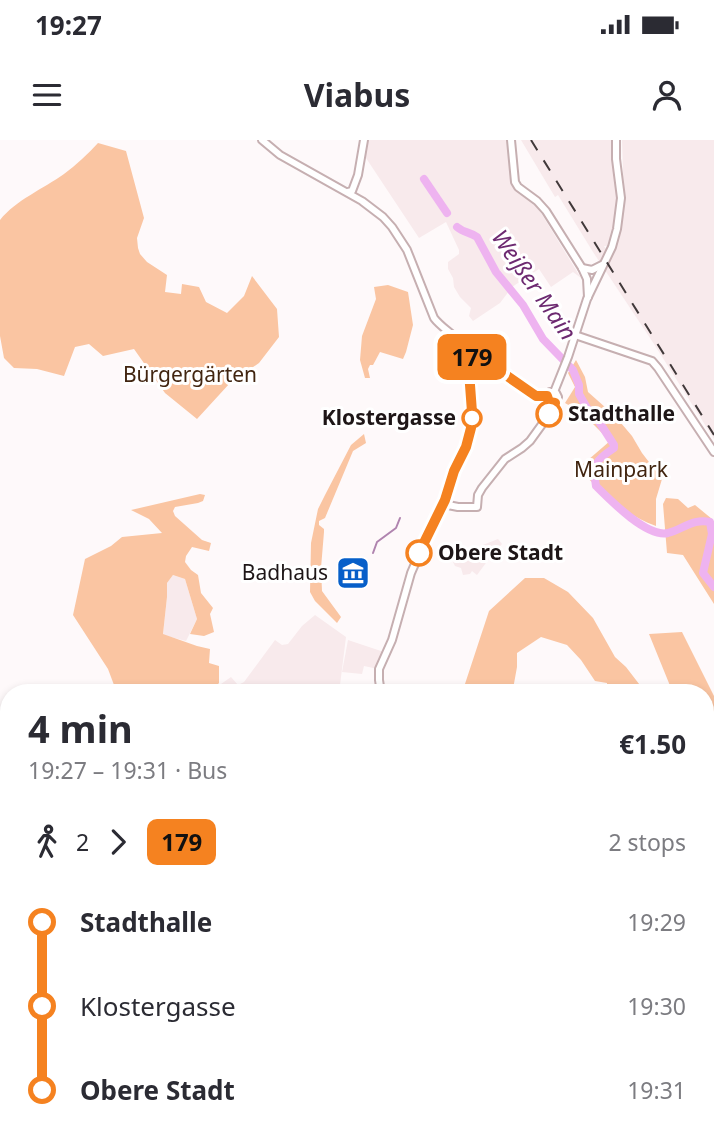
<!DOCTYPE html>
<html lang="en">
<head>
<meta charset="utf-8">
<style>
  :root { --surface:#fff; --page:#f7f7f7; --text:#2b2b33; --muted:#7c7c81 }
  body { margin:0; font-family:"Noto Sans",sans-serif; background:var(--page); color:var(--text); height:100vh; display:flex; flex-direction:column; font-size:26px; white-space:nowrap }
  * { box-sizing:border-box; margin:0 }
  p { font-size:23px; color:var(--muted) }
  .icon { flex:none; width:38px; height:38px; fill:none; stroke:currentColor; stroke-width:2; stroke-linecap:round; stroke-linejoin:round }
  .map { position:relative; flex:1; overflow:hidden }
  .drawer { position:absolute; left:0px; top:544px; width:714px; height:464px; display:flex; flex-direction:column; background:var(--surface); border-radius:28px 28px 0 0; box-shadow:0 4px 10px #0003 }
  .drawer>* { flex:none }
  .badge { padding:0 14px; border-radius:10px; font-size:24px; line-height:46px }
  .map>.badge { position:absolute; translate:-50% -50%; box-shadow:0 0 0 4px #fff }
  .legs { display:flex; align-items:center; gap:10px; height:77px; padding:0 28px; font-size:23px }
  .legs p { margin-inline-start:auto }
  .head { display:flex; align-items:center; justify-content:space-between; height:119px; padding:0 28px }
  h1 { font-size:38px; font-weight:700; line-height:52px }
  ul { padding:0 28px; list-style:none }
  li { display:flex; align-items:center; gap:24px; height:84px; font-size:26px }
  li i { display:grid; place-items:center; width:10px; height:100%; margin:0 9px; background:currentColor }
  li i::after { content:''; width:18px; height:18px; margin:-9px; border:5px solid; border-radius:50%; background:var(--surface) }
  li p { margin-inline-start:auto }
  li:first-child i { background:linear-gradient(#0000 50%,currentColor 0) }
  li:last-child i { background:linear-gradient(currentColor 50%,#0000 0) }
  .status { display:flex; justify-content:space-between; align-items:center; height:49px; padding:0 35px; background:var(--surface); direction:ltr }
  .status svg { height:19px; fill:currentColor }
  header { display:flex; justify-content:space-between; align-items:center; height:91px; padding:0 28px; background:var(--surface); font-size:32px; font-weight:700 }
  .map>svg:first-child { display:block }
</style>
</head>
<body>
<div class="status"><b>19:27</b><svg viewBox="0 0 49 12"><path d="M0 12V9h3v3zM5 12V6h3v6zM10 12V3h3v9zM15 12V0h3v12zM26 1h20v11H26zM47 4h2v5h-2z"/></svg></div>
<header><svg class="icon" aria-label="menu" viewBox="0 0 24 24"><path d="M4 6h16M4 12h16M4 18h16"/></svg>Viabus<svg class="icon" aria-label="person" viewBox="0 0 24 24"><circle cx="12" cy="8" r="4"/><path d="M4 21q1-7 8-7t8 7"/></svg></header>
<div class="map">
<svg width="714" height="1007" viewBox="0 0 714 1007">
  <rect width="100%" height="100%" fill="#fef9fa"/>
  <g fill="#f8eaec">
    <path d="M367,0h140l4,22 -1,14 1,6 5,8 18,14 7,9 40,65 -8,-6 -22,15 -12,-18 -27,18 -12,16 -27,18 -4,-5 2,-8 -11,-11 -6,-10 -1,-9 -5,-9v-7l11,-8v-4l-13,-28 -27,16 -55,-83z"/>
    <path d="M521,0h92l-1,11 6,45 -2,28 -7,22h-5l6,9 11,-25 3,-27 -2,-63h92v299l-60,-95 -61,-92 -35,-57 -3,2z"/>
    <path d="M498,399l4,5 -11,12 -14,19 -5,-4 -2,3 -7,1 -2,-7 -6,-2 -2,-4 17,-12z"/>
    <path d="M173,435l12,4 12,40 -11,22 -23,-6 4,-38v-14z"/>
    <path d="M315,475l31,22 -7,56h-118v-9l10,-7 7,8 6,-3 31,-42 7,5 6,-1 14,-18z"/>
    <path d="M348,500l36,12 -6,17 -14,-3 -2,8 -20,-2z"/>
  </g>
  <g fill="#fac5a2">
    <path d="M98,3l28,8 18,67 -7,20 1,10 2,6 7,8 20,13 -2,17 16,2 1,-10 17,3 7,15 21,11 17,-17 8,-20 25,33 2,28 -20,26 -29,20 -33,36 -32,-26 -31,-44 -31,7 -14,-12 -14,3 -11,29 -27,-7 -23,-1 -10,-10 -4,-22v-116c16,-20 43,-31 64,-46 12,-9 24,-20 34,-31z"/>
    <path d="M388,145l20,7 5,33 -7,27 -3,7 -23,-7 -7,13h-3l-2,4 2,9h-5l-5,-18 2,-24 14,-37 -2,-12z"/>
    <path d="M576,220l9,17 3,15 27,24 17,20 10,17 20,26 -6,20v27c-30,-10 -53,-34 -76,-55l1,-5 29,-25 -28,-28 -17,-10 10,-16 -7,-14z"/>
    <path d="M364,294l2,9 -13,8 -28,67 -6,3v4l5,4v3l-3,36 1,23 19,26 -4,6 -22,-22 -5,-9 1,-49 7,-34 7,-14 26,-50z"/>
    <path d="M200,354l5,1 -2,6 -5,2 -23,4 -2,4 2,5 27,24 9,3 -2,8 -17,-4 -6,9 -1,6 6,8 7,5 3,18 12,15 -3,6 4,18 -10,4 -14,-2 7,-15 -12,-40 -12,-4 -6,8v14l-4,37 34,12 13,3 -1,14 10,3v17l-9,10h-93l-9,-24 -35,-54 12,-56 26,-13 11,-9 40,-4 -13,-14 -18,-9z"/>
    <path d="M666,358l12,1 10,9 7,-3 17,14 2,3v82l-31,-49 -16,-2 -4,-49z"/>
    <path d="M525,438h19l24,14 25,26 22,39 11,10 20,26h-39v-10l-12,-2 -14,-21 -14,-15 -26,-8 -24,16v14l-4,22 7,4h-58l27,-82z"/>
    <path d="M682,492l32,64v47l-4,-15 -5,-1v-34h-32l-24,-59z"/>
    <path d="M705,700h9v60l-9,1z"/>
    <path d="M9,790v209h293l-2,8h-300v-179z"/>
    <path d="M714,793v150l-2,-18 -7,-19v-77l7,-35z"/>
    <path d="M449,999h252l2,7 6,1h-263z"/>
  </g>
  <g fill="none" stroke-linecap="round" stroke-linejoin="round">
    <path stroke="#b084af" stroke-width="2" d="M373,413l4,-11 19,-14 4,-10"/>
    <g stroke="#eeb3f0" stroke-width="8">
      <path d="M424,39l23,34"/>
      <path d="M457,87c7,6 13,5 20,10l19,35 27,33 20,34 30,31 6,15v9l8,14 9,9 18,28v3c-18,12 -22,16 -18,38 14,14 51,52 72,47 15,-4 26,-15 42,-11l2,12 -9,39 11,14"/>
    </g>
    <defs>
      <g id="secondary">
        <path d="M262,0l18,15 82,46 21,16 9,10 15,23 27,68c9,12 27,20 33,34l5,60v16l-6,19 -12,24 -9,29 -15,29 -19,44 -19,67 -13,29v11l2,13"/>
        <path d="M511,0l4,42 3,5 19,14 9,10 36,57 5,11 1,18"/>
        <path d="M348,52l4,-1 6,-16 6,-35"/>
        <path d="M582,128l10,2 10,-5"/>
        <path d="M575,195l77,26 6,7 56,84"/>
        <path d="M468,218h13l55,38h11"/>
        <path d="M554,252l14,-35 19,-58 25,-52 5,-18 4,-31 -5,-39v-19"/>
        <path d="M443,364l15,3h19l1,-12 4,-7 23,-29 17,-11 8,-7 21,-29 7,-15 -2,-4 -6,-1 -2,3 -1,5 3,3h5"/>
        <path d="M386,1007l1,-8"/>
      </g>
    </defs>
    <use href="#secondary" stroke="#c6afb1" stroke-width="10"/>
    <use href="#secondary" stroke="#fff" stroke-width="6"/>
    <path stroke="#41393a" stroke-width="2" stroke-dasharray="12 12" stroke-linecap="butt" d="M531,0l183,295"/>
  </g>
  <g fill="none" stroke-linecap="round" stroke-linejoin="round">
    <defs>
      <path id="line-1" d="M419,413l26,-53 9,-29 12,-24 5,-19 1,-16 -4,-54h13l55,38h11l2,6 6,1 -6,11"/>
    </defs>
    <use href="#line-1" stroke="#fff" stroke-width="16"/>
    <use href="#line-1" stroke="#f58220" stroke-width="10"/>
  </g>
  <defs>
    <symbol id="museum-square" viewBox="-11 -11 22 22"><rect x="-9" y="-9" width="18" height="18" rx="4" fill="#075fc9" stroke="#fff"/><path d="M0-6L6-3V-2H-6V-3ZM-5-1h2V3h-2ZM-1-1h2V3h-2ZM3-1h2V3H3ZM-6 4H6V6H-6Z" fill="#fff"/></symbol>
  </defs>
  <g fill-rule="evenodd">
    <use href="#museum-square" x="334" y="414" width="38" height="38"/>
  </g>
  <g fill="#fff" stroke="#f58220" stroke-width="3.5">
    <circle cx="549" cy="274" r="12"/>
    <circle cx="472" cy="278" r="9"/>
    <circle cx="419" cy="413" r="12"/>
  </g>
  <g text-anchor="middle" stroke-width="6" stroke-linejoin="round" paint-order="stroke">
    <g font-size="21" fill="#412510" stroke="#fff">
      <text x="190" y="242">Bürgergärten</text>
      <text x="621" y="337">Mainpark</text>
    </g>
    <g font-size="21" font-weight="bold" fill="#1e1617" stroke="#fff" text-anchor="start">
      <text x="568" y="281">Stadthalle</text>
      <text x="456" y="285" text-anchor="end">Klostergasse</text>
      <text x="438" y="420">Obere Stadt</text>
    </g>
    <g font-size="21" fill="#1e1617" stroke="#fff" text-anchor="end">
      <text x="328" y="440">Badhaus</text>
    </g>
    <g font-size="23" font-style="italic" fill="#6d2a71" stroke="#fff">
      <text transform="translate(534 145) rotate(55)" y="8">Weißer Main</text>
    </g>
  </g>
</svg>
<b class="badge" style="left:472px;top:217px;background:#f58220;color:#111">179</b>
<section class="drawer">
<div class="head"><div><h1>4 min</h1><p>19:27 – 19:31 · Bus</p></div><b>€1.50</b></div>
<div class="legs"><svg class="icon" aria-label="walk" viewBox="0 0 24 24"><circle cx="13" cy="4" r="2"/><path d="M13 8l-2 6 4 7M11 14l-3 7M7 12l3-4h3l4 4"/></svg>2<svg class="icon" aria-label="forward" viewBox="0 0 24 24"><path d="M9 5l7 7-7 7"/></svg><b class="badge" style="background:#f58220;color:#111">179</b><p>2 stops</p></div>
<ul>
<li><i style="color:#f58220"></i><b>Stadthalle</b><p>19:29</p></li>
<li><i style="color:#f58220"></i><span>Klostergasse</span><p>19:30</p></li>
<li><i style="color:#f58220"></i><b>Obere Stadt</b><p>19:31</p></li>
</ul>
</section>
</div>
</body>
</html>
